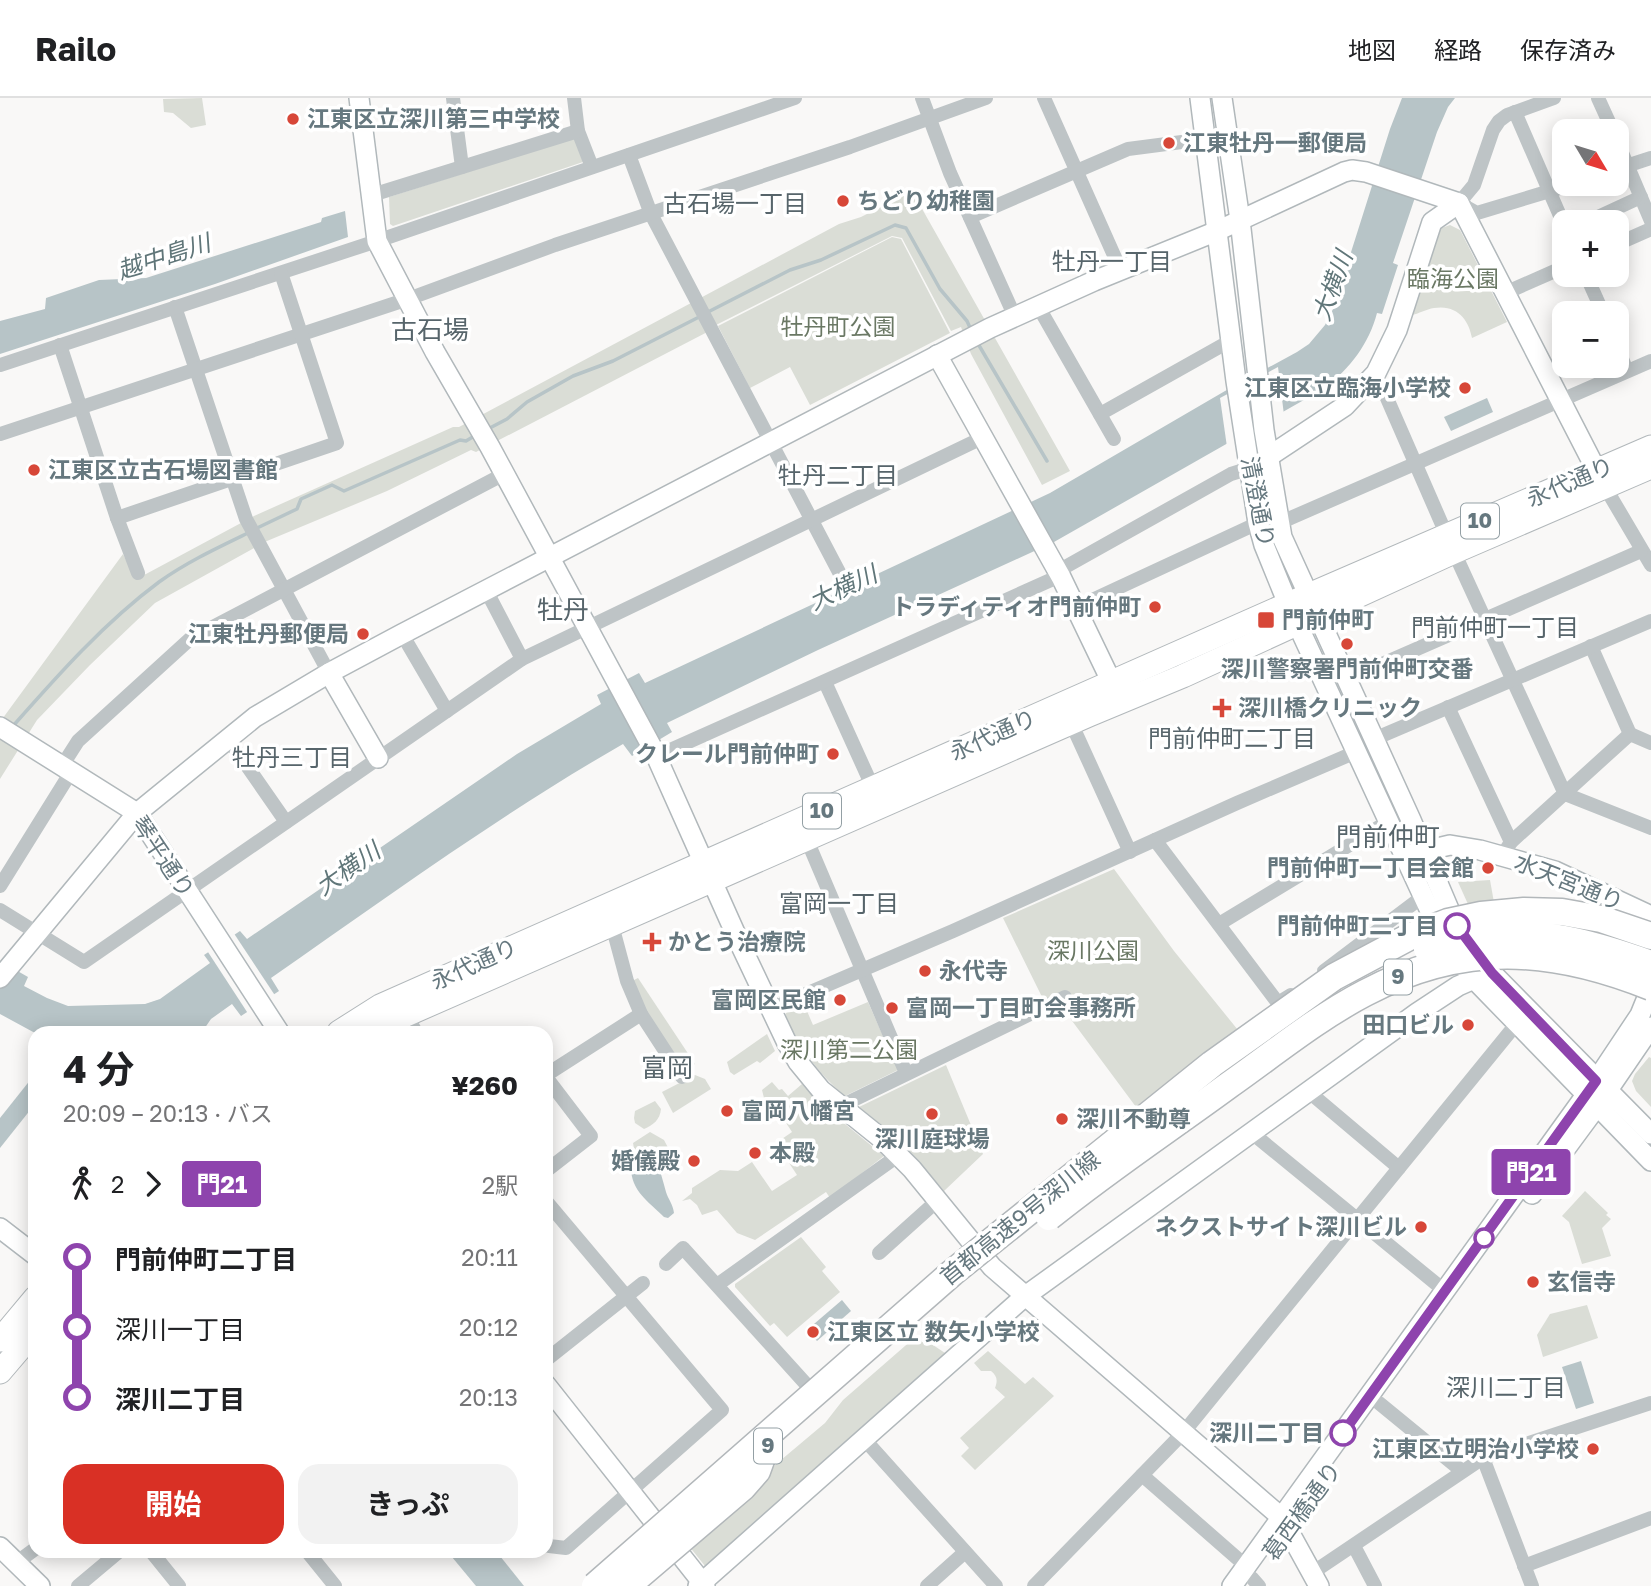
<!DOCTYPE html>
<html lang="ja">
<head>
<meta charset="utf-8">
<style>
  :root { --surface:#fff; --page:#f2f2f2; --text:#202124; --muted:#757577; --line:#e0e0e0; --accent:#d93025 }
  body { margin:0; font-family:"Golos Text","Noto Sans JP",sans-serif; background:var(--page); color:var(--text); height:100vh; display:flex; flex-direction:column; font-size:26px; white-space:nowrap }
  * { box-sizing:border-box; margin:0 }
  p { font-size:23px; color:var(--muted) }
  .icon { flex:none; width:38px; height:38px; fill:none; stroke:currentColor; stroke-width:2; stroke-linecap:round; stroke-linejoin:round }
  .map { position:relative; flex:1; overflow:hidden }
  .drawer { position:absolute; left:28px; top:928px; width:525px; height:532px; display:flex; flex-direction:column; background:var(--surface); border-radius:21px; box-shadow:0 4px 18px #0003 }
  .drawer>* { flex:none }
  .badge { padding:0 14px; border-radius:5px; font-size:24px; line-height:46px }
  .needle { width:46px; rotate:128deg }
  .controls { position:absolute; left:1552px; top:21px; display:grid; gap:14px }
  .controls a { display:grid; place-items:center; width:77px; height:77px; border-radius:14px; background:var(--surface); box-shadow:0 4px 18px #0003; font-size:35px }
  .map>.badge { position:absolute; translate:-50% -50%; box-shadow:0 0 0 4px #fff }
  .legs { display:flex; align-items:center; gap:10px; height:77px; padding:0 35px; font-size:23px }
  .legs p { margin-inline-start:auto }
  .head { display:flex; align-items:center; justify-content:space-between; height:119px; padding:0 35px }
  h1 { font-size:38px; font-weight:700; line-height:52px }
  .button { display:flex; gap:14px; margin-top:auto; padding:14px 35px }
  .button a { flex:1; height:80px; border-radius:21px; background:var(--accent); color:#fff; font-size:28px; font-weight:700; line-height:80px; text-align:center }
  .button a+a { background:var(--page); color:var(--text) }
  ul { padding:0 35px; list-style:none }
  li { display:flex; align-items:center; gap:24px; height:70px; font-size:26px }
  li i { display:grid; place-items:center; width:10px; height:100%; margin:0 9px; background:currentColor }
  li i::after { content:''; width:18px; height:18px; margin:-9px; border:5px solid; border-radius:50%; background:var(--surface) }
  li p { margin-inline-start:auto }
  li:first-child i { background:linear-gradient(#0000 50%,currentColor 0) }
  li:last-child i { background:linear-gradient(currentColor 50%,#0000 0) }
  header { display:flex; align-items:center; gap:42px; box-sizing:border-box; height:98px; padding:0 35px; background:var(--surface); border-bottom:2px solid var(--line) }
  header strong { font-size:33px }
  nav { display:flex; gap:38px; margin-inline-start:auto; font-size:24px }
  .map>svg:first-child { display:block }
</style>
</head>
<body>
<header>
<strong>Railo</strong>
<nav><a>地図</a><a>経路</a><a>保存済み</a></nav>
</header>
<div class="map">
<svg width="1651" height="1488" viewBox="0 0 1651 1488">
  <rect width="100%" height="100%" fill="#f9f8f7"/>
  <g fill="#daddd6">
    <path d="M202,0l4,27 -15,3 -18,-15 -9,-1 -1,-13z"/>
    <path d="M575,40l8,24 -190,64 -3,-2 -1,-27z"/>
    <path d="M912,93l158,280 -28,14 -71,-131 -10,-27 -10,4 -49,-93 -10,-2 -176,89 1,2 -241,125 -5,-2 -84,41 -120,50 -112,62 -65,62 -53,55 -37,59v-57l123,-168 12,24 11,-4 108,-58 199,-89h6l380,-203 22,-7z"/>
    <path d="M1450,127l10,5 47,92 -35,16c-3,-17 -14,-34 -38,-30 -8,1 -15,6 -23,7l28,-86z"/>
    <path d="M892,139l9,2 49,94 -140,72 -20,-38 -40,21 -32,-62z"/>
    <path d="M1114,771l60,82 68,84 -103,76 -75,-101 -21,-11 -40,-81z"/>
    <path d="M1490,782l11,62 -20,-9 -23,-51z"/>
    <path d="M638,880l57,86 -8,6 -5,-3 -39,-58 -11,-28z"/>
    <path d="M868,904l30,68 -53,26c-27,-22 -45,-49 -60,-80l2,-5 17,-7 9,21z"/>
    <path d="M767,936l8,17 -15,12 -3,-2 -23,14 -4,-3 -3,-10z"/>
    <path d="M1649,959l2,1v49l-15,-16 -4,-10 3,-7z"/>
    <path d="M946,967l37,89 -39,37c-26,-31 -52,-59 -85,-84z"/>
    <path d="M695,977l10,4 6,10 -38,24 -11,-21z"/>
    <path d="M772,984l7,8 3,-1 6,7 14,-12 15,17 67,55 -54,42 -4,-6 -71,48 -18,-7 -20,-23 -15,5 -5,-10 -7,-6 -8,2 10,-8v-5l28,-18 18,1 14,-9 20,29 25,-16 -21,-32 16,-11 -15,-23 -12,-7 -3,-12z"/>
    <path d="M655,1003l6,8c-1,11 -8,16 -17,20l-9,-6 -1,-5 1,-7z"/>
    <path d="M650,1034l14,8 13,25 -14,5c-8,-12 -28,-9 -30,-27z"/>
    <path d="M1585,1093l23,22 -2,2 5,4 -9,9 9,28 -29,8 -13,-42 -7,-6z"/>
    <path d="M801,1139l25,30 -4,4 18,21 -53,45 -13,-14 -4,3 -35,-39v-3z"/>
    <path d="M1587,1207l11,33 -55,19 -6,-22 13,-21z"/>
    <path d="M913,1241l20,6 12,8 -240,213 -20,-25 140,-118 18,-23z"/>
    <path d="M988,1253l37,33 8,-7 21,19 -79,74 -14,-14 8,-8 -9,-10 45,-41 -10,-9c3,-8 2,-12 -4,-17h-10l-7,-8z"/>
  </g>
  <g fill="#b7c4c7">
    <path d="M1402,0h53l-7,9 -11,25 -44,131 5,2 -16,49 -5,-1c-8,31 -27,55 -52,75l-271,154 -236,108 -151,73 5,9 -40,24 -9,-12c-122,70 -236,153 -352,234l8,13 -38,25 -9,-12 -21,15 -9,13 -167,1 -35,-19v-53l28,16 -4,9 23,12 21,8 77,-2 15,-5 50,-36 -6,-8 36,-24 7,8 270,-185 84,-50 -4,-9 42,-22 6,10 405,-190 175,-102 72,-39 12,-8 16,-19 8,-16 57,-180z"/>
    <path d="M345,113l3,26 -133,47 -215,70v-33l45,-12 1,-11 53,-18 47,-2 175,-56 1,-4z"/>
    <path d="M1487,300l6,14 -42,19 -7,-14z"/>
    <path d="M35,976v30l-35,44v-30z"/>
    <path d="M643,1056l13,5c4,11 7,22 10,33 2,7 7,12 8,21l-6,5 -4,-1c-16,-16 -33,-26 -33,-50z"/>
    <path d="M842,1202l9,11 -34,30 -10,-11z"/>
    <path d="M1581,1263l13,42 -18,6 -14,-42z"/>
    <path d="M447,1453h49l28,35h-48z"/>
  </g>
  <g fill="#f9f8f7">
    <path d="M1278,269l6,48 -57,32 -7,-49z"/>
    <path d="M233,834l43,65 -27,18 -43,-66z"/>
  </g>
  <g fill="none" stroke-linecap="round" stroke-linejoin="round">
    <g stroke="#b7c4c7" stroke-width="3.5">
      <path d="M708,214l82,-42 31,-10 74,-35 11,3 34,61 27,32 5,11"/>
      <path d="M977,244l70,119"/>
      <path d="M486,332l21,-11 20,-17 46,-26 40,-15 88,-45"/>
      <path d="M255,431l42,-20 4,-10 31,-14 12,6 116,-51 6,1 10,-6"/>
      <path d="M13,628c45,-51 91,-103 146,-144 28,-20 58,-34 89,-49"/>
    </g>
    <defs>
      <g id="secondary">
        <path d="M359,0l18,143 58,111 55,95 163,302 88,197 46,97 11,19 23,28 61,49 30,30 80,98 289,250 38,69"/>
        <path d="M1200,0l36,283 22,142 6,22 24,59 155,335 30,39 178,183"/>
        <path d="M1222,0l18,122 24,210 18,107 129,283 43,101 20,30 18,22 159,161"/>
        <path d="M937,257l124,222 51,106"/>
        <path d="M1268,359l77,-51 31,-33 21,-43 35,-108 27,-19"/>
        <path d="M329,575l49,85"/>
        <path d="M0,629l137,86 142,219"/>
        <path d="M1412,756l38,-9 30,5 75,21 96,45"/>
        <path d="M0,880l137,-165 118,-96 74,-44 73,-39 588,-306 104,-47 123,-50 127,-59 8,-2 14,2 93,31 144,280"/>
        <path d="M1532,1096l65,-88 54,-79"/>
        <path d="M0,1130l35,27"/>
        <path d="M546,1287l159,201"/>
        <path d="M0,1449l40,39"/>
        <path d="M698,1488l326,-289 393,-284 41,-27 25,-11"/>
        <path d="M1232,1488l364,-505 44,-66 11,-27"/>
      </g>
      <g id="primary">
        <path d="M339,934l41,-26 908,-402 363,-157"/>
        <path d="M372,934l34,-17 683,-300 94,-39 271,-124 197,-85"/>
        <path d="M0,1242l35,-42"/>
        <path d="M0,1274l35,-41"/>
      </g>
      <path id="highway" d="M1204,991l51,-40 84,-58"/>
    </defs>
    <use href="#secondary" stroke="#b1b8bb" stroke-width="22"/>
    <use href="#primary" stroke="#b2b8bb" stroke-width="25"/>
    <use href="#highway" stroke="#b2b7ba" stroke-width="29"/>
    <g stroke="#bec4c6" stroke-width="14">
      <path d="M453,0l9,69"/>
      <path d="M574,0l4,33 14,36"/>
      <path d="M922,0l28,75 65,144"/>
      <path d="M1044,0l77,173"/>
      <path d="M1554,0l-47,17 -8,6 -6,9 -19,55 -15,18 18,10 96,-29"/>
      <path d="M1598,0l15,33"/>
      <path d="M1515,14l49,113"/>
      <path d="M1617,43l34,80"/>
      <path d="M629,57l22,59 189,360"/>
      <path d="M1617,71l34,-11"/>
      <path d="M372,97l206,-64"/>
      <path d="M970,119l158,-68 77,-10"/>
      <path d="M1587,124l54,-25"/>
      <path d="M1617,146l34,-15"/>
      <path d="M1586,177l17,38"/>
      <path d="M1505,195l59,-26"/>
      <path d="M1038,208l76,133"/>
      <path d="M175,209l71,212 83,154"/>
      <path d="M60,247l57,173 21,55"/>
      <path d="M1617,248l10,25"/>
      <path d="M0,267l377,-124 418,-143"/>
      <path d="M1376,275l71,163"/>
      <path d="M1100,316l130,-73"/>
      <path d="M0,336l408,-135 147,-54 295,-98 136,-49"/>
      <path d="M1605,389l46,78"/>
      <path d="M117,420l220,-75 -56,-170"/>
      <path d="M1279,425l372,-162"/>
      <path d="M1454,454l111,242 86,34"/>
      <path d="M486,492l36,69"/>
      <path d="M1077,509l181,-84"/>
      <path d="M402,536l45,77"/>
      <path d="M1591,548l39,88"/>
      <path d="M1348,581l293,-128"/>
      <path d="M825,584l48,106"/>
      <path d="M1448,609l63,135"/>
      <path d="M1068,618l62,136"/>
      <path d="M1374,641l277,-118"/>
      <path d="M229,642l57,82"/>
      <path d="M657,658l396,-177 5,-8 173,-97 19,-6"/>
      <path d="M62,668l16,-25 112,-102 314,-165"/>
      <path d="M807,742l99,233"/>
      <path d="M1155,742l123,163 13,-8"/>
      <path d="M1502,758l9,-14 119,-108 21,9"/>
      <path d="M0,788l71,-114"/>
      <path d="M0,812l84,52 438,-303 462,-222"/>
      <path d="M1219,826l170,-103"/>
      <path d="M612,827l15,56 14,33 41,63"/>
      <path d="M1324,873l98,-74"/>
      <path d="M771,911l182,-78 284,-128 119,-51"/>
      <path d="M406,917l10,17"/>
      <path d="M546,977l95,-61"/>
      <path d="M546,979l45,59 -45,35"/>
      <path d="M1309,994l90,76"/>
      <path d="M841,1008l224,-109"/>
      <path d="M1252,1035l193,158"/>
      <path d="M546,1103l176,209 -156,138 -17,-2 -3,-4"/>
      <path d="M879,1155l59,-53"/>
      <path d="M666,1166l17,-16 122,135"/>
      <path d="M717,1187l182,-130"/>
      <path d="M546,1262l97,-77"/>
      <path d="M1379,1305l83,68"/>
      <path d="M865,1342l131,146"/>
      <path d="M1483,1360l49,128"/>
      <path d="M1142,1377l104,91"/>
      <path d="M1354,1448l21,40"/>
      <path d="M150,1452l29,36"/>
      <path d="M306,1452l29,36"/>
      <path d="M16,1465l19,-14"/>
      <path d="M1524,1468l127,-48"/>
      <path d="M1312,1475l171,-115 168,-55"/>
      <path d="M1252,1480l7,8"/>
      <path d="M78,1488l43,-36"/>
      <path d="M927,1488l38,-34"/>
      <path d="M1034,1488l149,-153 339,-416"/>
    </g>
    <use href="#secondary" stroke="#fff" stroke-width="19"/>
    <use href="#primary" stroke="#fff" stroke-width="23"/>
    <use href="#highway" stroke="#fff" stroke-width="26"/>
    <defs>
      <g id="highway-bridge">
        <path d="M1427,851c23,-6 46,-12 70,-14 51,-5 106,12 154,29"/>
        <path d="M1049,1119c58,-47 120,-88 180,-132 44,-31 88,-67 136,-92 98,-52 186,-46 286,-6"/>
        <path d="M595,1488l357,-313 260,-209 122,-87 75,-40 39,-15 33,-7 43,-4 38,1 39,7 50,17"/>
        <path d="M627,1488l116,-99 14,-16 8,-22"/>
      </g>
    </defs>
    <use href="#highway-bridge" stroke="#b2b7ba" stroke-width="29" stroke-linecap="butt"/>
    <use href="#highway-bridge" stroke="#fff" stroke-width="26"/>
  </g>
  <g fill="none" stroke-linecap="round" stroke-linejoin="round">
    <defs>
      <path id="line-1" d="M1343,1335l253,-352 -104,-108 -35,-47"/>
    </defs>
    <use href="#line-1" stroke="#fff" stroke-width="16"/>
    <use href="#line-1" stroke="#8e44ad" stroke-width="10"/>
  </g>
  <g fill="#d74738" stroke="#fff" stroke-width="2.5">
    <circle cx="293" cy="21" r="7"/>
    <circle cx="1169" cy="45" r="7"/>
    <circle cx="843" cy="103" r="7"/>
    <circle cx="1465" cy="290" r="7"/>
    <circle cx="34" cy="372" r="7"/>
    <circle cx="1155" cy="509" r="7"/>
    <rect x="1257" y="513" width="18" height="18" rx="3.5"/>
    <circle cx="363" cy="536" r="7"/>
    <circle cx="1347" cy="546" r="7"/>
    <path d="M1218.5 599.5h7v7h7v7h-7v7h-7v-7h-7v-7h7z"/>
    <circle cx="833" cy="656" r="7"/>
    <circle cx="1488" cy="770" r="7"/>
    <path d="M648.5 833.5h7v7h7v7h-7v7h-7v-7h-7v-7h7z"/>
    <circle cx="925" cy="873" r="7"/>
    <circle cx="840" cy="902" r="7"/>
    <circle cx="892" cy="910" r="7"/>
    <circle cx="1468" cy="927" r="7"/>
    <circle cx="727" cy="1013" r="7"/>
    <circle cx="932" cy="1016" r="7"/>
    <circle cx="1062" cy="1021" r="7"/>
    <circle cx="755" cy="1055" r="7"/>
    <circle cx="694" cy="1063" r="7"/>
    <circle cx="1421" cy="1129" r="7"/>
    <circle cx="1533" cy="1184" r="7"/>
    <circle cx="813" cy="1234" r="7"/>
    <circle cx="1593" cy="1351" r="7"/>
  </g>
  <g fill="#fff" stroke="#8e44ad" stroke-width="3.5">
    <circle cx="1457" cy="828" r="12"/>
    <circle cx="1484" cy="1140" r="9"/>
    <circle cx="1343" cy="1335" r="12"/>
  </g>
  <g text-anchor="middle" stroke-width="7" stroke-linejoin="round" paint-order="stroke">
    <g fill="#fff" stroke="#94a0a5" stroke-width="2">
      <rect x="1461" y="405.5" width="38" height="35" rx="5"/>
      <rect x="803" y="695.5" width="38" height="35" rx="5"/>
      <rect x="1384" y="861.5" width="28" height="35" rx="5"/>
      <rect x="754" y="1330.5" width="28" height="35" rx="5"/>
    </g>
    <g font-size="21" font-weight="bold" fill="#66787f">
      <text x="1480" y="430">10</text>
      <text x="822" y="720">10</text>
      <text x="1398" y="886">9</text>
      <text x="768" y="1355">9</text>
    </g>
    <g font-size="23" font-weight="bold" fill="#66787f" stroke="#fff" text-anchor="start">
      <text x="307" y="29">江東区立深川第三中学校</text>
      <text x="1183" y="53">江東牡丹一郵便局</text>
      <text x="857" y="111">ちどり幼稚園</text>
      <text x="1451" y="298" text-anchor="end">江東区立臨海小学校</text>
      <text x="48" y="380">江東区立古石場図書館</text>
      <text x="1141" y="517" text-anchor="end">トラディティオ門前仲町</text>
      <text x="1282" y="530">門前仲町</text>
      <text x="349" y="544" text-anchor="end">江東牡丹郵便局</text>
      <text x="1347" y="579" text-anchor="middle">深川警察署門前仲町交番</text>
      <text x="1238" y="618">深川橋クリニック</text>
      <text x="819" y="664" text-anchor="end">クレール門前仲町</text>
      <text x="1474" y="778" text-anchor="end">門前仲町一丁目会館</text>
      <text x="668" y="852">かとう治療院</text>
      <text x="939" y="881">永代寺</text>
      <text x="826" y="910" text-anchor="end">富岡区民館</text>
      <text x="906" y="918">富岡一丁目町会事務所</text>
      <text x="1454" y="935" text-anchor="end">田口ビル</text>
      <text x="741" y="1021">富岡八幡宮</text>
      <text x="1076" y="1029">深川不動尊</text>
      <text x="932" y="1049" text-anchor="middle">深川庭球場</text>
      <text x="769" y="1063">本殿</text>
      <text x="680" y="1071" text-anchor="end">婚儀殿</text>
      <text x="1407" y="1137" text-anchor="end">ネクストサイト深川ビル</text>
      <text x="1547" y="1192">玄信寺</text>
      <text x="827" y="1242">江東区立 数矢小学校</text>
      <text x="1579" y="1359" text-anchor="end">江東区立明治小学校</text>
    </g>
    <g font-size="23" fill="#6a7864" stroke="#fff">
      <text x="1453" y="189">臨海公園</text>
      <text x="838" y="237">牡丹町公園</text>
      <text x="1093" y="861">深川公園</text>
      <text x="849" y="960">深川第二公園</text>
    </g>
    <g font-size="23" fill="#66787f" stroke="#fff">
      <text transform="translate(1570 384) rotate(-23)" y="8">永代通り</text>
      <text transform="translate(1258 404) rotate(79)" y="8">清澄通り</text>
      <text transform="translate(993 637) rotate(-24)" y="8">永代通り</text>
      <text transform="translate(163 759) rotate(56)" y="8">琴平通り</text>
      <text transform="translate(1569 784) rotate(22)" y="8">水天宮通り</text>
      <text transform="translate(474 866) rotate(-24)" y="8">永代通り</text>
      <text transform="translate(1020 1120) rotate(-39)" y="8">首都高速9号深川線</text>
      <text transform="translate(1302 1413) rotate(-54)" y="8">葛西橋通り</text>
    </g>
    <g font-size="23" font-weight="bold" fill="#66787f" stroke="#fff" text-anchor="end">
      <text x="1438" y="836">門前仲町二丁目</text>
      <text x="1324" y="1343">深川二丁目</text>
    </g>
    <g font-size="24" fill="#57656b" stroke="#fff">
      <text x="735" y="114">古石場一丁目</text>
      <text x="1112" y="172">牡丹一丁目</text>
      <text x="838" y="386">牡丹二丁目</text>
      <text x="1495" y="538">門前仲町一丁目</text>
      <text x="1232" y="649">門前仲町二丁目</text>
      <text x="292" y="668">牡丹三丁目</text>
      <text x="839" y="814">富岡一丁目</text>
      <text x="1506" y="1298">深川二丁目</text>
    </g>
    <g font-size="24" font-style="italic" fill="#607679" stroke="#fff">
      <text transform="translate(164 159) rotate(-18)" y="8">越中島川</text>
      <text transform="translate(1333 188) rotate(-70)" y="8">大横川</text>
      <text transform="translate(843 490) rotate(-25)" y="8">大横川</text>
      <text transform="translate(348 771) rotate(-35)" y="8">大横川</text>
    </g>
    <g font-size="26" fill="#57656b" stroke="#fff">
      <text x="430" y="241">古石場</text>
      <text x="563" y="521">牡丹</text>
      <text x="1388" y="748">門前仲町</text>
      <text x="667" y="979">富岡</text>
    </g>
  </g>
</svg>
<div class="controls">
<a><svg class="needle" viewBox="-14 -14 28 28"><path d="M0-13l5 13h-10z" fill="#e53935"/><path d="M0 13l5-13h-10z" fill="#757577"/></svg></a>
<a>+</a>
<a>−</a>
</div>
<b class="badge" style="left:1531px;top:1074px;background:#8e44ad;color:#fff">門21</b>
<section class="drawer">
<div class="head"><div><h1>4 分</h1><p>20:09 – 20:13 · バス</p></div><b>¥260</b></div>
<div class="legs"><svg class="icon" aria-label="walk" viewBox="0 0 24 24"><circle cx="13" cy="4" r="2"/><path d="M13 8l-2 6 4 7M11 14l-3 7M7 12l3-4h3l4 4"/></svg>2<svg class="icon" aria-label="forward" viewBox="0 0 24 24"><path d="M9 5l7 7-7 7"/></svg><b class="badge" style="background:#8e44ad;color:#fff">門21</b><p>2駅</p></div>
<ul>
<li><i style="color:#8e44ad"></i><b>門前仲町二丁目</b><p>20:11</p></li>
<li><i style="color:#8e44ad"></i><span>深川一丁目</span><p>20:12</p></li>
<li><i style="color:#8e44ad"></i><b>深川二丁目</b><p>20:13</p></li>
</ul>
<div class="button"><a>開始</a><a>きっぷ</a></div>
</section>
</div>
</body>
</html>
